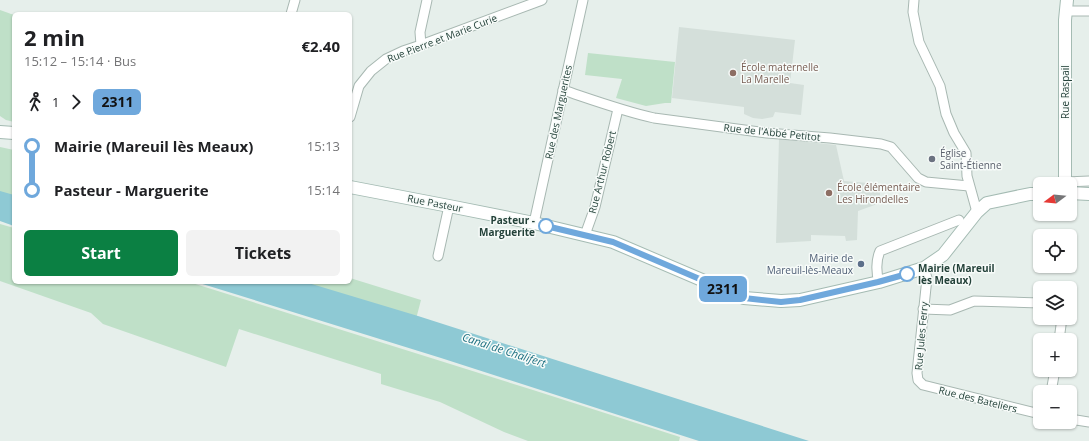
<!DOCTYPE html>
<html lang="en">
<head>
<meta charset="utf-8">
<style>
  :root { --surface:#fff; --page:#f2f2f2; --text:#202124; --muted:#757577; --accent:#0b8043 }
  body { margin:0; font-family:"Open Sans",sans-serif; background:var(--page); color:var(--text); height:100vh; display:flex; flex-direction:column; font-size:15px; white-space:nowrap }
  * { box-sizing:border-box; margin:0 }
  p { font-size:13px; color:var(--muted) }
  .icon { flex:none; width:22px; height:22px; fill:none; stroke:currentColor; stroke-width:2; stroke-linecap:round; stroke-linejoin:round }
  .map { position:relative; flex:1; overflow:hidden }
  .side { position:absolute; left:12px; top:12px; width:340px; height:272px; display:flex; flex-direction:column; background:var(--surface); border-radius:6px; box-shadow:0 1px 3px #0004 }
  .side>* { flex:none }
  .badge { padding:0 8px; border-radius:6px; font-size:14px; line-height:26px }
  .needle { width:26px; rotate:254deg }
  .buttons { position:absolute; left:1033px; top:177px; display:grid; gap:8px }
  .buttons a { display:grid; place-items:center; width:44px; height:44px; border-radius:6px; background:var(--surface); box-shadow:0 1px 3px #0004; font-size:20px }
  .map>.badge { position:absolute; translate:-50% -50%; box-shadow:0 0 0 2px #fff }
  .legs { display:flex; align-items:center; gap:6px; height:44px; padding:0 12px; font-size:13px }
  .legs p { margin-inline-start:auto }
  .summary { display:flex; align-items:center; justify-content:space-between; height:68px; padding:0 12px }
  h1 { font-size:22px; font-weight:700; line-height:30px }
  .action { display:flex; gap:8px; margin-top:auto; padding:8px 12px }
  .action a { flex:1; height:46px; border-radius:6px; background:var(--accent); color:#fff; font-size:16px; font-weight:700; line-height:46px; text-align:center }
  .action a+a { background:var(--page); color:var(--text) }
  ul { padding:0 12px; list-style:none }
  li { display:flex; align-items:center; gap:14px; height:44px; font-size:15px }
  li i { display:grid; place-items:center; width:6px; height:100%; margin:0 5px; background:currentColor }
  li i::after { content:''; width:10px; height:10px; margin:-5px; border:3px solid; border-radius:50%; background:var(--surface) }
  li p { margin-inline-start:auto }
  li:first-child i { background:linear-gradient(#0000 50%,currentColor 0) }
  li:last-child i { background:linear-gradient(currentColor 50%,#0000 0) }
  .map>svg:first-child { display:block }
</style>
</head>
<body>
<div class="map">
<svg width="1089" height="441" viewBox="0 0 1089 441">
  <rect width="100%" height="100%" fill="#e6efeb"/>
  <g fill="#d4dfda">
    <path d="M679,27l116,13 -5,43 14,2 -3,30 -26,-3 -2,5 -11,2 -9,-1 -9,-4v-7l-72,-9z"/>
    <path d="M779,139l57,6 8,36 36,3v19l-22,8 -1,29 -11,1 -1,-5 -34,-1v6l-35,2z"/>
  </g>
  <g fill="#bfe0c8">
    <path d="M0,10l14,5v107l-8,-2 -6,-4z"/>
    <path d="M588,53l87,9 -4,41h-6l-19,3 -30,-8 6,-19 -37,-4z"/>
    <path d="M0,147l14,3v48l-14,-4z"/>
    <path d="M0,224l14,4v54h175l344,108 147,47 -1,4h-151l-24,-9 -64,-30 -59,-18v-10l-142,-45 -13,38 -123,-43 -12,-11 -91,-32z"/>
    <path d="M350,278l71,22 -5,19 -123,-37h57z"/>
  </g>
  <g fill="#8ec9d4">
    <path d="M0,191l14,4v31l-14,-5z"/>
    <path d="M196,282h109l113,34 391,125h-110l-258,-83z"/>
  </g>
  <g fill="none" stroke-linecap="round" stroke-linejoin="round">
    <defs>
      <g id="street">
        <path d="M914,0l-1,12 6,30 21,44 6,28 8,19 12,20 1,23 10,36"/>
        <path d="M1066,11h23"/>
        <path d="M291,14l4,-14"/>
        <path d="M421,45l-1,-13 7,-32"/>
        <path d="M563,90c30,10 60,21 91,28l113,15 63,5 51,6 10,3 27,31 8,4 43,4"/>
        <path d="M350,117l9,-31 12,-15 15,-12 17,-8 18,-6 121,-45"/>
        <path d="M1066,182l23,-1"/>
        <path d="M534,223l49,-223"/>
        <path d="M585,235l10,-28 23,-98"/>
        <path d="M438,256l11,-50"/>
        <path d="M924,268l3,10 -10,95 1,7 5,5 117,29"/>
        <path d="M879,282c-3,-9 -3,-22 1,-31l79,-31"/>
        <path d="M923,309l27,1 24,-9 66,2"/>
        <path d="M1059,340l3,-22"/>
        <path d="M1051,392l4,-22"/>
        <path d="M1070,419l19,3"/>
      </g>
      <g id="secondary">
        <path d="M0,132l14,1"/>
        <path d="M1065,184v-164l2,-20"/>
        <path d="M350,187l99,19 85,17 79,19 131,56 37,3 19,-1 79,-18 45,-14 19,-13 34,-43 10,-9 43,-9h10"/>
        <path d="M1070,193l19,1"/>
      </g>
    </defs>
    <use href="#street" stroke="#a8b8b2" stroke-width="11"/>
    <use href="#secondary" stroke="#a4bbb3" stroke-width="14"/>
    <use href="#street" stroke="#fff" stroke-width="9"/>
    <use href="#secondary" stroke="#fff" stroke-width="12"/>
  </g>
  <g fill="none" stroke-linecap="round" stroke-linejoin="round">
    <defs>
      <path id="line-1" d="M546,226l67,16 131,56 37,4 19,-2 78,-18 29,-8"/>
    </defs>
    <use href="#line-1" stroke="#fff" stroke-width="9"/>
    <use href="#line-1" stroke="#6fa8dc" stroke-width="6"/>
  </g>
  <g fill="#8d6e63" stroke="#f7fbf9" stroke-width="1.5">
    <circle cx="733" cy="73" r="4"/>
    <circle cx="829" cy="193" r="4"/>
  </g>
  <circle fill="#6b7280" stroke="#f7fbf9" stroke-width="1.5" cx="932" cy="159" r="4"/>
  <g fill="#fff" stroke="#6fa8dc" stroke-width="2">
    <circle cx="546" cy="226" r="7"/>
    <circle cx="907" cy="274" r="7"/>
  </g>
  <circle fill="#5c6f8a" stroke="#f7fbf9" stroke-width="1.5" cx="861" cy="264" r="4"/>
  <g text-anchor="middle" stroke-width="3" stroke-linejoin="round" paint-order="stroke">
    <g font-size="10" fill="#24423a" stroke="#f7fbf9">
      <text transform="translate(442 38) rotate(-21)" y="4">Rue Pierre et Marie Curie</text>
      <text transform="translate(1065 92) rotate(-90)" y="4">Rue Raspail</text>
      <text transform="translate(558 112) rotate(-78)" y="4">Rue des Marguerites</text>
      <text transform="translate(772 132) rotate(6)" y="4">Rue de l'Abbé Petitot</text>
      <text transform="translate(602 172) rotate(-76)" y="4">Rue Arthur Robert</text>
      <text transform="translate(435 203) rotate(11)" y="4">Rue Pasteur</text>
      <text transform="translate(921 336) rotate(-85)" y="4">Rue Jules Ferry</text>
      <text transform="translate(978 399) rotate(14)" y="4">Rue des Bateliers</text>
    </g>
    <g font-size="10" fill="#785e54" stroke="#f7fbf9" text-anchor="start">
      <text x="741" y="71">École maternelle<tspan x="741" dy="12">La Marelle</tspan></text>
      <text x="837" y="191">École élémentaire<tspan x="837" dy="12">Les Hirondelles</tspan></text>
    </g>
    <g font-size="10" fill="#5b616d" stroke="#f7fbf9" text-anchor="start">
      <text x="940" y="157">Église<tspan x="940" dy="12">Saint-Étienne</tspan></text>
    </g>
    <g font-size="10" font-weight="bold" fill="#24423a" stroke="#f7fbf9" text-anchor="end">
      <text x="535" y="224">Pasteur -<tspan x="535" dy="12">Marguerite</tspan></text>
      <text x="918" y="272" text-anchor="start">Mairie (Mareuil<tspan x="918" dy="12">lès Meaux)</tspan></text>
    </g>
    <g font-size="10" fill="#4e5e75" stroke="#f7fbf9" text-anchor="end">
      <text x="853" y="262">Mairie de<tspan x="853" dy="12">Mareuil-lès-Meaux</tspan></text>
    </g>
    <g font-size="11" font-style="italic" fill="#1c6f80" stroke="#f7fbf9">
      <text transform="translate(504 350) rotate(18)" y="4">Canal de Chalifert</text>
    </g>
  </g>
</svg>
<div class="buttons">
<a><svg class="needle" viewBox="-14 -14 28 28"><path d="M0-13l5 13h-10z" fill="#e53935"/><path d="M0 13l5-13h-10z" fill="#757577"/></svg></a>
<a><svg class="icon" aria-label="locate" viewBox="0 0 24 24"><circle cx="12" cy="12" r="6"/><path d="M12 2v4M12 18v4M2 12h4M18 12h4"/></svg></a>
<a><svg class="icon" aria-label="layers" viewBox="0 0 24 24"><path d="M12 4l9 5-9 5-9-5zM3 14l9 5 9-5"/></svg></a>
<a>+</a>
<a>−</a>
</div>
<b class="badge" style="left:723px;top:289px;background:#6fa8dc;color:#111">2311</b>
<section class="side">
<div class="summary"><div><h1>2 min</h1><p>15:12 – 15:14 · Bus</p></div><b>€2.40</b></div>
<div class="legs"><svg class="icon" aria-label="walk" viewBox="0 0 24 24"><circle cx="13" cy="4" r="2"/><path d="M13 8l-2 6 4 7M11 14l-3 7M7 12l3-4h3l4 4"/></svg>1<svg class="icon" aria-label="forward" viewBox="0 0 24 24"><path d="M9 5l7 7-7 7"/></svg><b class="badge" style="background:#6fa8dc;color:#111">2311</b></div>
<ul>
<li><i style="color:#6fa8dc"></i><b>Mairie (Mareuil lès Meaux)</b><p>15:13</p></li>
<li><i style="color:#6fa8dc"></i><b>Pasteur - Marguerite</b><p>15:14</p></li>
</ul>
<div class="action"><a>Start</a><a>Tickets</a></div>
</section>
</div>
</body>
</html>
